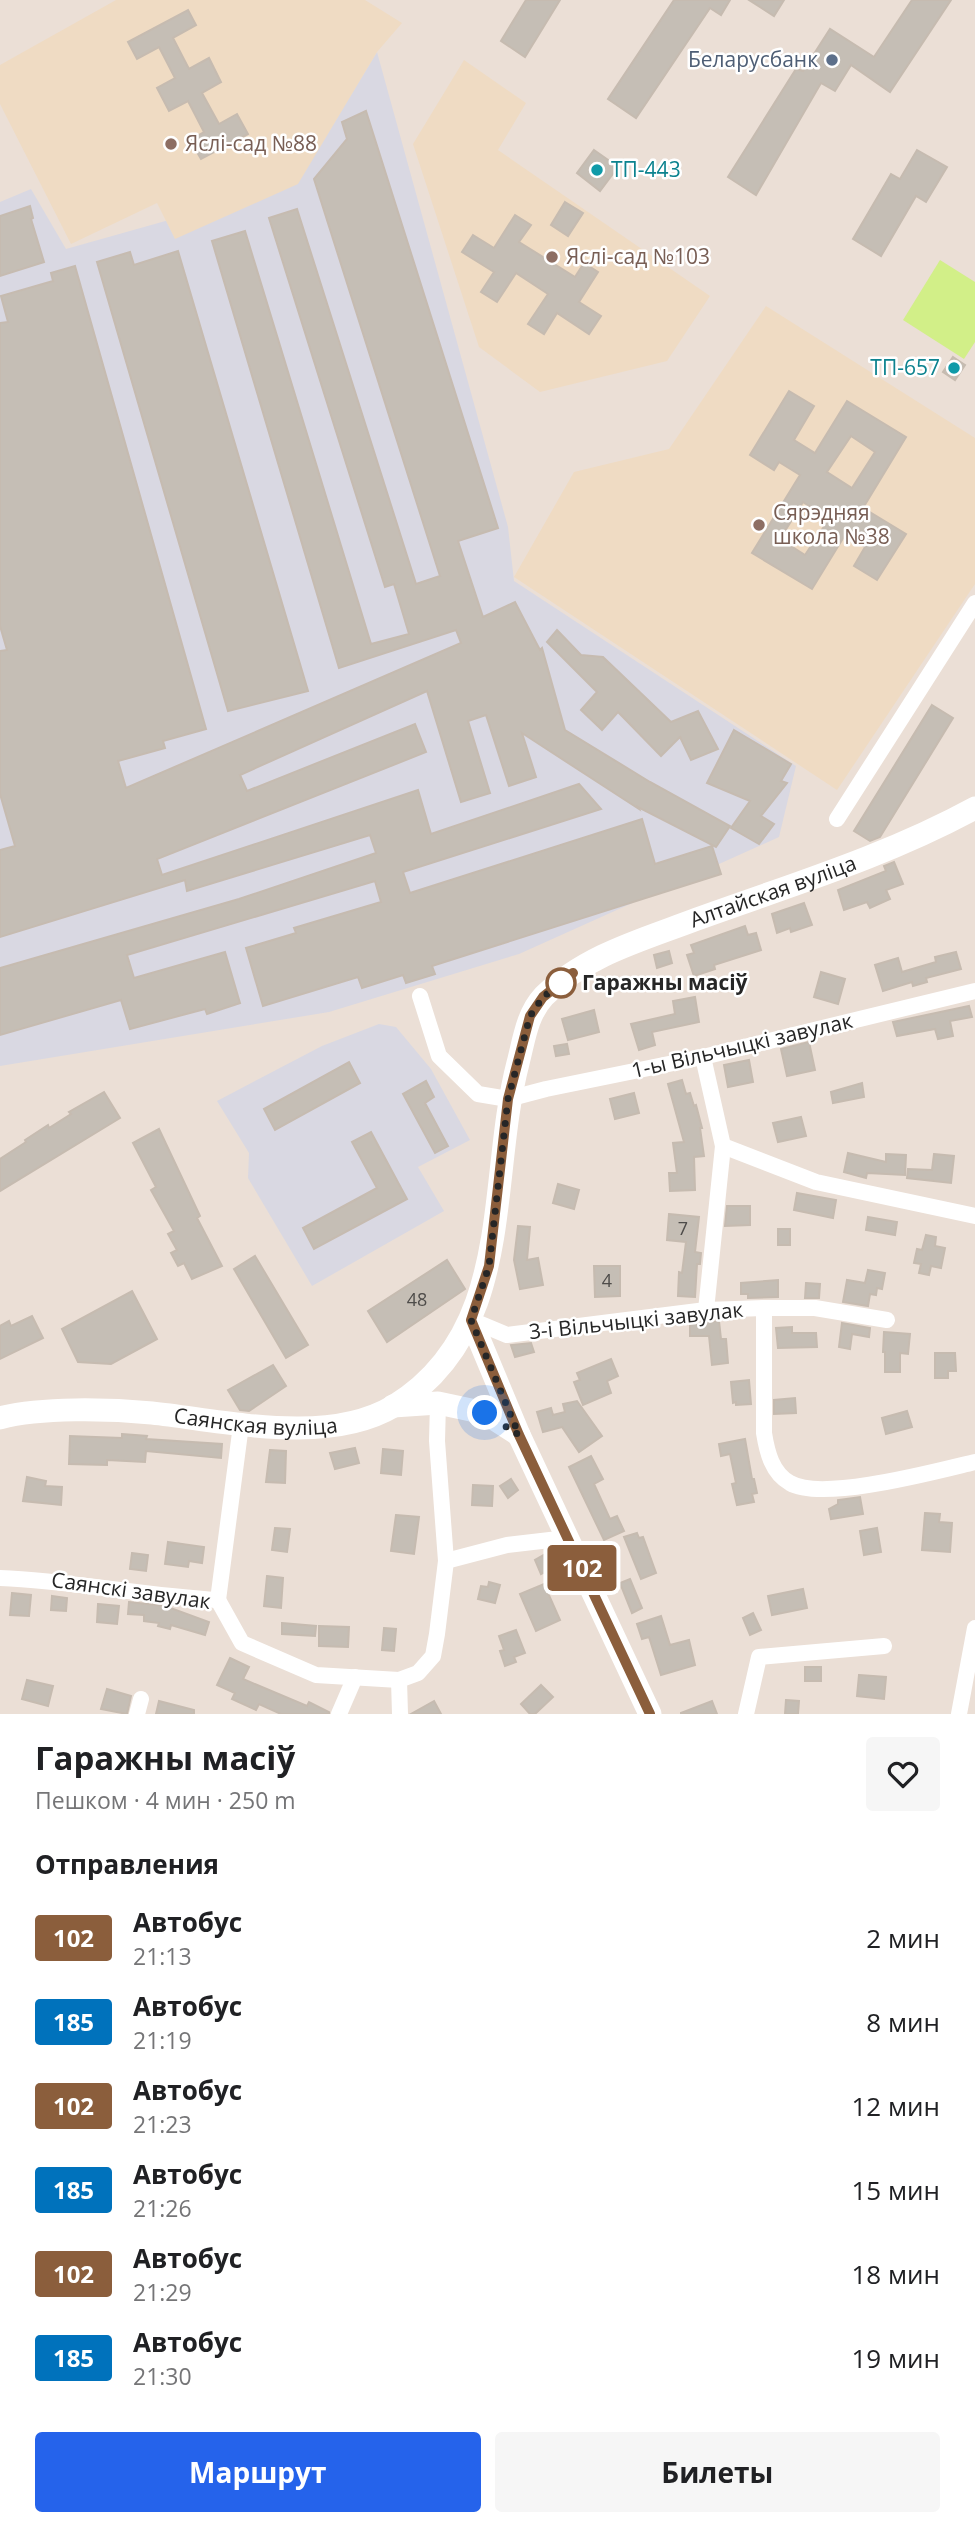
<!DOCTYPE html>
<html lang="ru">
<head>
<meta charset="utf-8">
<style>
  :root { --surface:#fff; --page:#f6f6f6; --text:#202124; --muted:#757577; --accent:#2563eb }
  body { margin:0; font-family:"Open Sans",sans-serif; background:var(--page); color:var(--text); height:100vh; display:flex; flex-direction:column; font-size:26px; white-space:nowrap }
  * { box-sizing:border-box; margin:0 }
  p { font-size:23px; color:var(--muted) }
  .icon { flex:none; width:38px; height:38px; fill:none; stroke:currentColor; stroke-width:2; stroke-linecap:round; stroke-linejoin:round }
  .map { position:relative; height:1714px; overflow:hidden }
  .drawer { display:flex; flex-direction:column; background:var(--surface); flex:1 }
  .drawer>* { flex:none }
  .badge { padding:0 14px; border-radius:5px; font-size:24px; line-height:46px }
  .you { position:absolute; width:35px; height:35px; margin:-18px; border:5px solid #fff; border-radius:50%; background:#1a73e8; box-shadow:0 0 0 10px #1a73e833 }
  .map>.badge { position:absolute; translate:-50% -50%; box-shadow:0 0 0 4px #fff }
  h2 { padding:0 35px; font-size:26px; line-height:63px }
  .round { display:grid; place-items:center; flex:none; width:74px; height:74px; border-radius:7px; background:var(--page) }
  .head { display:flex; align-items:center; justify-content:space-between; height:119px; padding:0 35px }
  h1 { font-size:33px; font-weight:700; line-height:52px }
  .cta { display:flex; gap:14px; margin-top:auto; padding:14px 35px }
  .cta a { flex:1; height:80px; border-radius:7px; background:var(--accent); color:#fff; font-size:28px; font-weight:700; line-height:80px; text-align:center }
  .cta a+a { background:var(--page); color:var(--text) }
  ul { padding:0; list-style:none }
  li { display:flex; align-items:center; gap:21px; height:84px; padding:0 35px }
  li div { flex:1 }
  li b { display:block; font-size:26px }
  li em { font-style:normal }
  li .badge { min-width:77px; font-weight:700; text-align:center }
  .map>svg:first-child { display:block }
</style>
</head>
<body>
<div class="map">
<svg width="975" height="1714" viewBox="0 0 975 1714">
  <rect width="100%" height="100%" fill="#ebdfd6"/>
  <g fill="#d9d8e2">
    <path d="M377,52l131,475 6,54 282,185 -17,71 -260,117 -190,58 -329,54v-864l31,-13 35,60 231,-65z"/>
    <path d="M379,1024l17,3 35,42 39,71 -52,27 26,44 -132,75 -64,-108 1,-25 -32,-52 105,-55z"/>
  </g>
  <g fill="#efdbc3">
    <path d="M116,0h249l37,23 -25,29 -79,132 -123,55 -18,-36 -86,41 -71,-140v-39z"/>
    <path d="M464,60l62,43 -28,47 212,146 -43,65 -127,31 -61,-45 -66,-203z"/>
    <path d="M766,306l209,132v146l-138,206 -323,-213 60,-105 95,-23z"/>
  </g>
  <path fill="#d2ef88" d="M940,260l35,22v60l-11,17 -61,-39z"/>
  <g fill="#c5beb5" stroke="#c6bbb0" stroke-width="2" fill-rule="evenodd">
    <path d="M526,0h34l-35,57 -24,-16z"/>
    <path d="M674,0h56l-9,15 -11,-7 -74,110 -28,-19z"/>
    <path d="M749,0h35l-10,16z"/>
    <path d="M912,0h39l-61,92 -39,-27 -16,26 -14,-8 -65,112 -28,-18 68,-108 7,2 27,-42 44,28z"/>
    <path d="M188,10l8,15 -23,13 16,31 20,-11 12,24 -19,11 17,31 18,-10 11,20 -47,25 -11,-19 14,-8 -16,-31 -19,10 -12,-23 18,-10 -16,-31 -22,12 -9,-17z"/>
    <path d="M366,111l132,417 -40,13 25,76 32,-15 25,48 2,-2 23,82 85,52 80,44 -14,21 -78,-40 1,2 -117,-76 14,44 -27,9 -23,-71 -18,6 22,72 -29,9 -34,-111 -187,84 7,16 168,-67 11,28 -269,107 5,16 256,-85 13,44 148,-50 22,25 -198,63 7,21 232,-74 13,45 57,-18 9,28 -289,92 3,8 -29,9 -3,-8 -41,13 -4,-11 -95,29 -17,-58 50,-15 -2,-5 87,-26 -6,-21 -248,74 7,23 91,-26 15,51 -33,11 -2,-5 -75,20 -9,-29 -121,35v-67l239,-69 137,-46 -6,-18 -183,56 -2,-11 -185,57v-87l15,-4 -15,-52v-143l7,-1 -7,-24v-303l8,-1 -7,-26 52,-15 -2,-8 24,-7 131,463 -43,12 2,7 -47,13 8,27 335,-145 -5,-13 -117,38 -127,-427 33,-10 126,413 38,-10 -15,-50 -9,3 -116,-369 28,-9 119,375 24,-8 -126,-397 33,-40 -5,-17z"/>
    <path d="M594,150l24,17 -18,24 -23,-18z"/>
    <path d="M917,150l30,17 -21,35 -10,-6 -35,60 -28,-17 38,-65 9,5z"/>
    <path d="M565,202l18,11 -15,23 -17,-11z"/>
    <path d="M30,206l3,12 -2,1 13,43 -44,14v-60z"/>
    <path d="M515,215l16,10 -12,17 56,35 9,-14 14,9 -19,30 22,14 -12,18 -32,-21 -13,21 -16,-10 20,-30 -32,-21 -19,29 -16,-10 13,-20 -32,-20 11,-17 21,13z"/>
    <path d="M178,251l130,440 -80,20 -131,-449 33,-10 4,13z"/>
    <path d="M953,357l12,8 -10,15 -12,-8z"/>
    <path d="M789,391l25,15 -20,34 21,13 32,-52 59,36 -43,71 43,26 -29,46 -23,-14 11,-19 -20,-12 -33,54 -60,-36 48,-78 -21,-13 -5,8 -24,-15zM851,436l24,16 -23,36 -25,-16zM803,502l26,17 -24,36 -25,-16z"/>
    <path d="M557,630l24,25 22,2 68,65 27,-11 20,38 -27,11 -11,-23 -19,19 -43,-44 -16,18 -21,-20 16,-18 -50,-50z"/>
    <path d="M932,705l21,13 -73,119 -10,4 -16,-10z"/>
    <path d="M734,730l57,34 -10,17 6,2 -26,33 13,8 -15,20 -28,-16 19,-27 -43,-18z"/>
    <path d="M894,862l9,22 -17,6 4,9 -20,9 -3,-6 -23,8 -6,-20 48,-19 -2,-5z"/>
    <path d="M804,903l8,22 -21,7 -1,-4 -13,5 -5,-19z"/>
    <path d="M745,926l3,9 8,-2 5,17 -47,15 1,4 -21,7 -7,-21 7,-2 -3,-8z"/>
    <path d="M669,951l3,12 -15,5 -3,-13z"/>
    <path d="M956,952l5,17 -35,9 1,4 -14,4 -1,-4 -29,9 -8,-26 23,-7 4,14 34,-10 -1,-5z"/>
    <path d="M821,972l24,7 -7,25 -24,-7z"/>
    <path d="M695,997l4,25 -47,10 3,13 -16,5 -8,-26 44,-10 -2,-13z"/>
    <path d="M969,1006l3,11 -22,4 3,15 -15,3 -3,-10 -38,7 -4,-14z"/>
    <path d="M594,1010l5,22 -31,8 -6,-21z"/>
    <path d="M809,1042l6,28 -28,6 -6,-27z"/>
    <path d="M567,1044l2,10 -13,2 -2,-10z"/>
    <path d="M749,1060l4,22 -25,5 -4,-22z"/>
    <path d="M349,1062l11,21 -85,47 -11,-21z"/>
    <path d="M682,1080l4,14 4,-1 4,13 2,-1 6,23h-2l4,28 -10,1 1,33 -25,1 -1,-18h8l-4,-30 11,-1 -16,-58z"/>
    <path d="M426,1081l8,16 -9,6 23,43 -13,7 -32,-59z"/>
    <path d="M862,1083l2,14 -31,6 -2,-11z"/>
    <path d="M104,1092l16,26 -120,73v-32l26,-17 -1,-2 23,-15 1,3 22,-14 -2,-2z"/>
    <path d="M634,1093l5,20 -24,6 -5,-20z"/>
    <path d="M801,1117l5,19 -28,6 -5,-19z"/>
    <path d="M159,1129l41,87 -3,2 25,48 -30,13 -8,-16 -6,3 -7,-13 6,-3 -9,-16 6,-3 -23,-41 5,-3 -23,-44z"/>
    <path d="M371,1132l36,67 -93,50 -11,-21 74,-40 -25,-46z"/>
    <path d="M848,1153l38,9v-8l20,1 -1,20 -38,-2 -1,5 -22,-6z"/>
    <path d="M934,1154l20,2 -3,27 -44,-5 1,-9 24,1z"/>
    <path d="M558,1184l21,6 -5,19 -21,-6z"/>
    <path d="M797,1193l39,7 -3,18 -39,-8z"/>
    <path d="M727,1206h23v19l-25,1z"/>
    <path d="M669,1214l30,3 -4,35 6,1 -1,11h-3l-2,33 -17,-1 1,-24 3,1 4,-31 -19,-2z"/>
    <path d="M868,1217l29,5 -2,13 -29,-5z"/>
    <path d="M518,1226l12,1 -3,33 11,-2 5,27 -23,4 -6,-29z"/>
    <rect x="778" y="1229" width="12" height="16"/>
    <path d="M926,1235l10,2 -1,9 10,2 -4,20 -10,-2 -2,9 -10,-2 2,-9 -7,-1 3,-14 5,1z"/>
    <path d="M255,1256l53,89 -22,13 -52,-89z"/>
    <path d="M447,1260l18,29 -78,53 -19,-31z"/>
    <path d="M594,1266h26v30l-25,1z"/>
    <path d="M868,1270l17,3 -3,16 -5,-1 -1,7 -6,-1 -2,12 -25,-4 4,-22 18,3z"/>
    <path d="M778,1280v17l-30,1v-4h-7v-11z"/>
    <path d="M806,1283l14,1 -1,14h-14z"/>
    <path d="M132,1291l25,48 -46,25 -33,-2 -16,-33z"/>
    <path d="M32,1316l11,22 -43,21v-33l9,-5 2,5z"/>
    <path d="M719,1321l2,18h5l2,24 -16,2 -3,-29h-19v-12z"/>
    <path d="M842,1323l28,5 -1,9 -17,-3 -2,15 -11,-2z"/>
    <path d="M792,1327v6h24l1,14 -39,1 -2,-20z"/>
    <path d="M884,1332l26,2 -2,20 -8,-1v19h-15v-20h-2z"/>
    <path d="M531,1343l3,9 -19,5 -4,-12z"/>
    <path d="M935,1353h20l1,18h-8v7h-13z"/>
    <path d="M611,1359l7,17 -11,5 4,12 -28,12 -9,-23 6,-2 -3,-7z"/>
    <path d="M273,1365l13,21 -37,25 -9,-1 -12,-20z"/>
    <path d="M749,1380l2,24 -15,1v-3l-3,1 -2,-21z"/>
    <path d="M795,1398l1,15 -22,1v-14z"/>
    <path d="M577,1401l25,35 -23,16 -17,-25 -19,5 -6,-20 14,-4 2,7 12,-3 -2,-8z"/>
    <path d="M907,1411l5,16 -26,7 -4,-16z"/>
    <path d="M122,1434l25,2 -1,3 76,5 -1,14 -75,-7 -1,11 -38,-2v5l-38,-1 1,-28 52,2z"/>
    <path d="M745,1439l7,40h2l3,14 -5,1 2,8 -17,3 -5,-21 4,-1 -6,-29 -9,2 -2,-12z"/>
    <path d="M355,1448l4,15 -24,6 -5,-16z"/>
    <path d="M383,1449l20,2 -2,24 -20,-2z"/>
    <path d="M270,1450l16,1 -1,32 -19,-1z"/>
    <path d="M591,1456l12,23 -9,5 16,35 7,-3 7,15 -20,9 -35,-73z"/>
    <path d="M27,1477l19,4 -1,5 17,1 -1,18 -38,-4z"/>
    <path d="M511,1479l7,11 -10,8 -8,-12z"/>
    <path d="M473,1485l20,1 -1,20 -20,-1z"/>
    <path d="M860,1497l3,17 -32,5 -2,-10 9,-5v-4z"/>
    <path d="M925,1513l15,1 -1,8 13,1 -2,29 -28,-2z"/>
    <path d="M396,1515l23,2 -5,37 -23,-3z"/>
    <path d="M275,1528l15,1 -3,23 -15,-2z"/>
    <path d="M877,1528l4,24 -17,3 -4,-24z"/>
    <path d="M637,1533l2,5 4,-1 13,36 -15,6 -17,-42z"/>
    <path d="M168,1542l36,5 -2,16 -13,-2 -1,6 -23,-3z"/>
    <path d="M549,1552l7,14 -15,8 -6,-14z"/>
    <path d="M132,1553l16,2 -2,16 -16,-2z"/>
    <path d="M267,1576l16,2 -2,30 -17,-2z"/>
    <path d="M630,1579l12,29 -10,5 -12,-30z"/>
    <path d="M489,1582l11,3 -5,18 -17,-4 3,-13 7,1z"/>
    <path d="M544,1584l16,36 -24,11 -16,-37z"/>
    <path d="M803,1589l4,19 -35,7 -4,-19z"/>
    <path d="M12,1593l19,2 -2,21 -19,-1z"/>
    <path d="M52,1596l15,2 -1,13 -15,-1z"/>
    <path d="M129,1602l36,4 44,16 -4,13 -34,-10 -1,4 -12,-3 1,-3 -15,-2v-6l-16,-1z"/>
    <path d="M98,1604l21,2 -2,18 -20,-2z"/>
    <path d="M753,1613l8,17 -11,5 -7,-17z"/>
    <path d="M661,1616l9,29 19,-5 6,25 -34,10 -12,-38 -7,2 -5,-15z"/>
    <path d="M282,1623l34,3 -1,10 -33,-2z"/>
    <path d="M319,1626l30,1 -1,20 -29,-1z"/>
    <path d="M384,1628l12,1 -2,22 -12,-1z"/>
    <path d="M516,1630l9,23 -11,4 2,5 -11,4 -5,-15 4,-1 -5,-14z"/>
    <path d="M230,1658l19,9 -6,12 64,27 2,-4 20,10v2h-48l-22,-10 -3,6 -24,-11 3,-6 -18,-8z"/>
    <rect x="805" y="1667" width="16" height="14"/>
    <path d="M859,1675l27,2 -2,22 -27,-3z"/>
    <path d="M27,1680l26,6 -5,20 -26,-7z"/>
    <path d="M541,1685l12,12 -18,17h-5l-9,-10z"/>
    <path d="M107,1689l24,7 -4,18 -26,-5z"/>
    <path d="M786,1700l13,1 -1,13h-13z"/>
    <path d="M159,1701l35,9v4h-38z"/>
    <path d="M434,1701l7,13h-30z"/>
    <path d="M712,1701l5,13h-36v-1z"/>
  </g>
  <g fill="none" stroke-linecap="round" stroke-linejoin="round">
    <g stroke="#fff" stroke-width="16">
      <path d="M837,819l138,-216"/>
      <path d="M420,996l19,60 39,38 30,5 38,-10 157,-32 272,-66"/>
      <path d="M703,1057l20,89 -17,164"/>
      <path d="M723,1146l93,36 159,34"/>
      <path d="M764,1308v125c3,19 8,40 26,50 32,19 147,-12 185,-21"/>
      <path d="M471,1320l36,15 199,-25 58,-2h51l72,12"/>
      <path d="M446,1561l61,-16 60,-7"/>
      <path d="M0,1578c73,3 145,18 218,22"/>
      <path d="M218,1600l24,43 74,32 83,5"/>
      <path d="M218,1600l23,-175"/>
      <path d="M137,1714l4,-15"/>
      <path d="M339,1714l16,-37"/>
      <path d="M400,1714l-1,-34 19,-7 15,-17 4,-22 9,-73 -9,-120 1,-38"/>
      <path d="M746,1714l13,-57 125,-11"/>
      <path d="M959,1714l16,-86"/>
    </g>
    <g stroke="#fff" stroke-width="23">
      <path d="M471,1320l48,115 131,279"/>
      <path d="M393,1406l45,-3 47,10 34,22"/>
      <path id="s1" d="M0,1418c40,-11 110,-9 152,-5 74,8 175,33 242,-7 122,-75 93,-223 124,-343 6,-23 9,-49 26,-67 41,-41 101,-57 153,-77 94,-34 190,-63 278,-111"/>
    </g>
  </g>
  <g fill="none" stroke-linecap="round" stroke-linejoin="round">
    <defs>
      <path id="line" d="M573,973l-30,24 -13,19 -22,83 -19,167 -18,54 48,115 131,279"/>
    </defs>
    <use href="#line" stroke="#fff" stroke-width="16"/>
    <use href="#line" stroke="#8b5e3c" stroke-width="10"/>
    <path stroke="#262626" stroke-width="7" stroke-dasharray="0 12.6" d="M485,1413l34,22 -48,-115 18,-54 19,-167 22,-83 13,-19 18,-14"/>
  </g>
  <circle fill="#5c6f8a" stroke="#fff" stroke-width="2.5" cx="832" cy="60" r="7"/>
  <g fill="#8d6e63" stroke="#fff" stroke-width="2.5">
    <circle cx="171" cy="144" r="7"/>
    <circle cx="552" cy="257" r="7"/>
    <circle cx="759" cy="525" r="7"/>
  </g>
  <g fill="#0f9aa8" stroke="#fff" stroke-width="2.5">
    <circle cx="597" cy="170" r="7"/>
    <circle cx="954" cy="368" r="7"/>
  </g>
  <circle fill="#fff" stroke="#8b5e3c" stroke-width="3.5" cx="561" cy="983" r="14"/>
  <g text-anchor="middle" stroke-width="5" stroke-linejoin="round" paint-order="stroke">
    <g font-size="18" fill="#4e4c4a">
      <text x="683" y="1235">7</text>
      <text x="607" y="1287">4</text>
      <text x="417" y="1306">48</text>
    </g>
    <g font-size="21" fill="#4e5e75" stroke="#fff" text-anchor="end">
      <text x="818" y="67">Беларусбанк</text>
    </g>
    <g font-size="21" fill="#785e54" stroke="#fff" text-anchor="start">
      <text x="185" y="151">Яслі-сад №88</text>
      <text x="566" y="264">Яслі-сад №103</text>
      <text x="773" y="520">Сярэдняя<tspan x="773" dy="24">школа №38</tspan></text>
    </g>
    <g font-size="21" fill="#0d838f" stroke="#fff" text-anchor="start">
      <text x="611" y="177">ТП-443</text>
      <text x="940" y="375" text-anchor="end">ТП-657</text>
    </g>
    <g font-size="21" fill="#262626" stroke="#fff">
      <text dy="7" stroke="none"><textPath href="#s1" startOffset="1104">Алтайская вуліца</textPath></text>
      <text transform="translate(742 1046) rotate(-13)" y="7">1-ы Вільчыцкі завулак</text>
      <text transform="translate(636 1321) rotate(-6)" y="7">3-і Вільчыцкі завулак</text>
      <text dy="7" stroke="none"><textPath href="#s1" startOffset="257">Саянская вуліца</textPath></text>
      <text transform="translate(131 1591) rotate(8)" y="7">Саянскі завулак</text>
    </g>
    <g font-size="21" font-weight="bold" fill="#262626" stroke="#fff" text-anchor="start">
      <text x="582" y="990">Гаражны масіў</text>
    </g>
  </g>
</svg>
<div class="you" style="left:485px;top:1413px"></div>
<b class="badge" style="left:582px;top:1568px;background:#8b5e3c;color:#fff">102</b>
</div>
<section class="drawer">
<div class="head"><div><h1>Гаражны масіў</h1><p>Пешком · 4 мин · 250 m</p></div><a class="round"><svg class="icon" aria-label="heart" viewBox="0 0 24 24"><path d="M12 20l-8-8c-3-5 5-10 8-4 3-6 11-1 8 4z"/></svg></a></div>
<h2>Отправления</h2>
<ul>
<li><span class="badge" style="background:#8b5e3c;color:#fff">102</span><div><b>Автобус</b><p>21:13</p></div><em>2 мин</em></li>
<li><span class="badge" style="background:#0072bc;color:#fff">185</span><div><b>Автобус</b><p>21:19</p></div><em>8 мин</em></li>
<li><span class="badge" style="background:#8b5e3c;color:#fff">102</span><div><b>Автобус</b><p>21:23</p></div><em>12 мин</em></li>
<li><span class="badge" style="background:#0072bc;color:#fff">185</span><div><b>Автобус</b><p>21:26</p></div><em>15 мин</em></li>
<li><span class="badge" style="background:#8b5e3c;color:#fff">102</span><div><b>Автобус</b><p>21:29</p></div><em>18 мин</em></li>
<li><span class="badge" style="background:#0072bc;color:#fff">185</span><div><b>Автобус</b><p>21:30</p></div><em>19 мин</em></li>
</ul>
<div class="cta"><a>Маршрут</a><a>Билеты</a></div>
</section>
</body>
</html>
